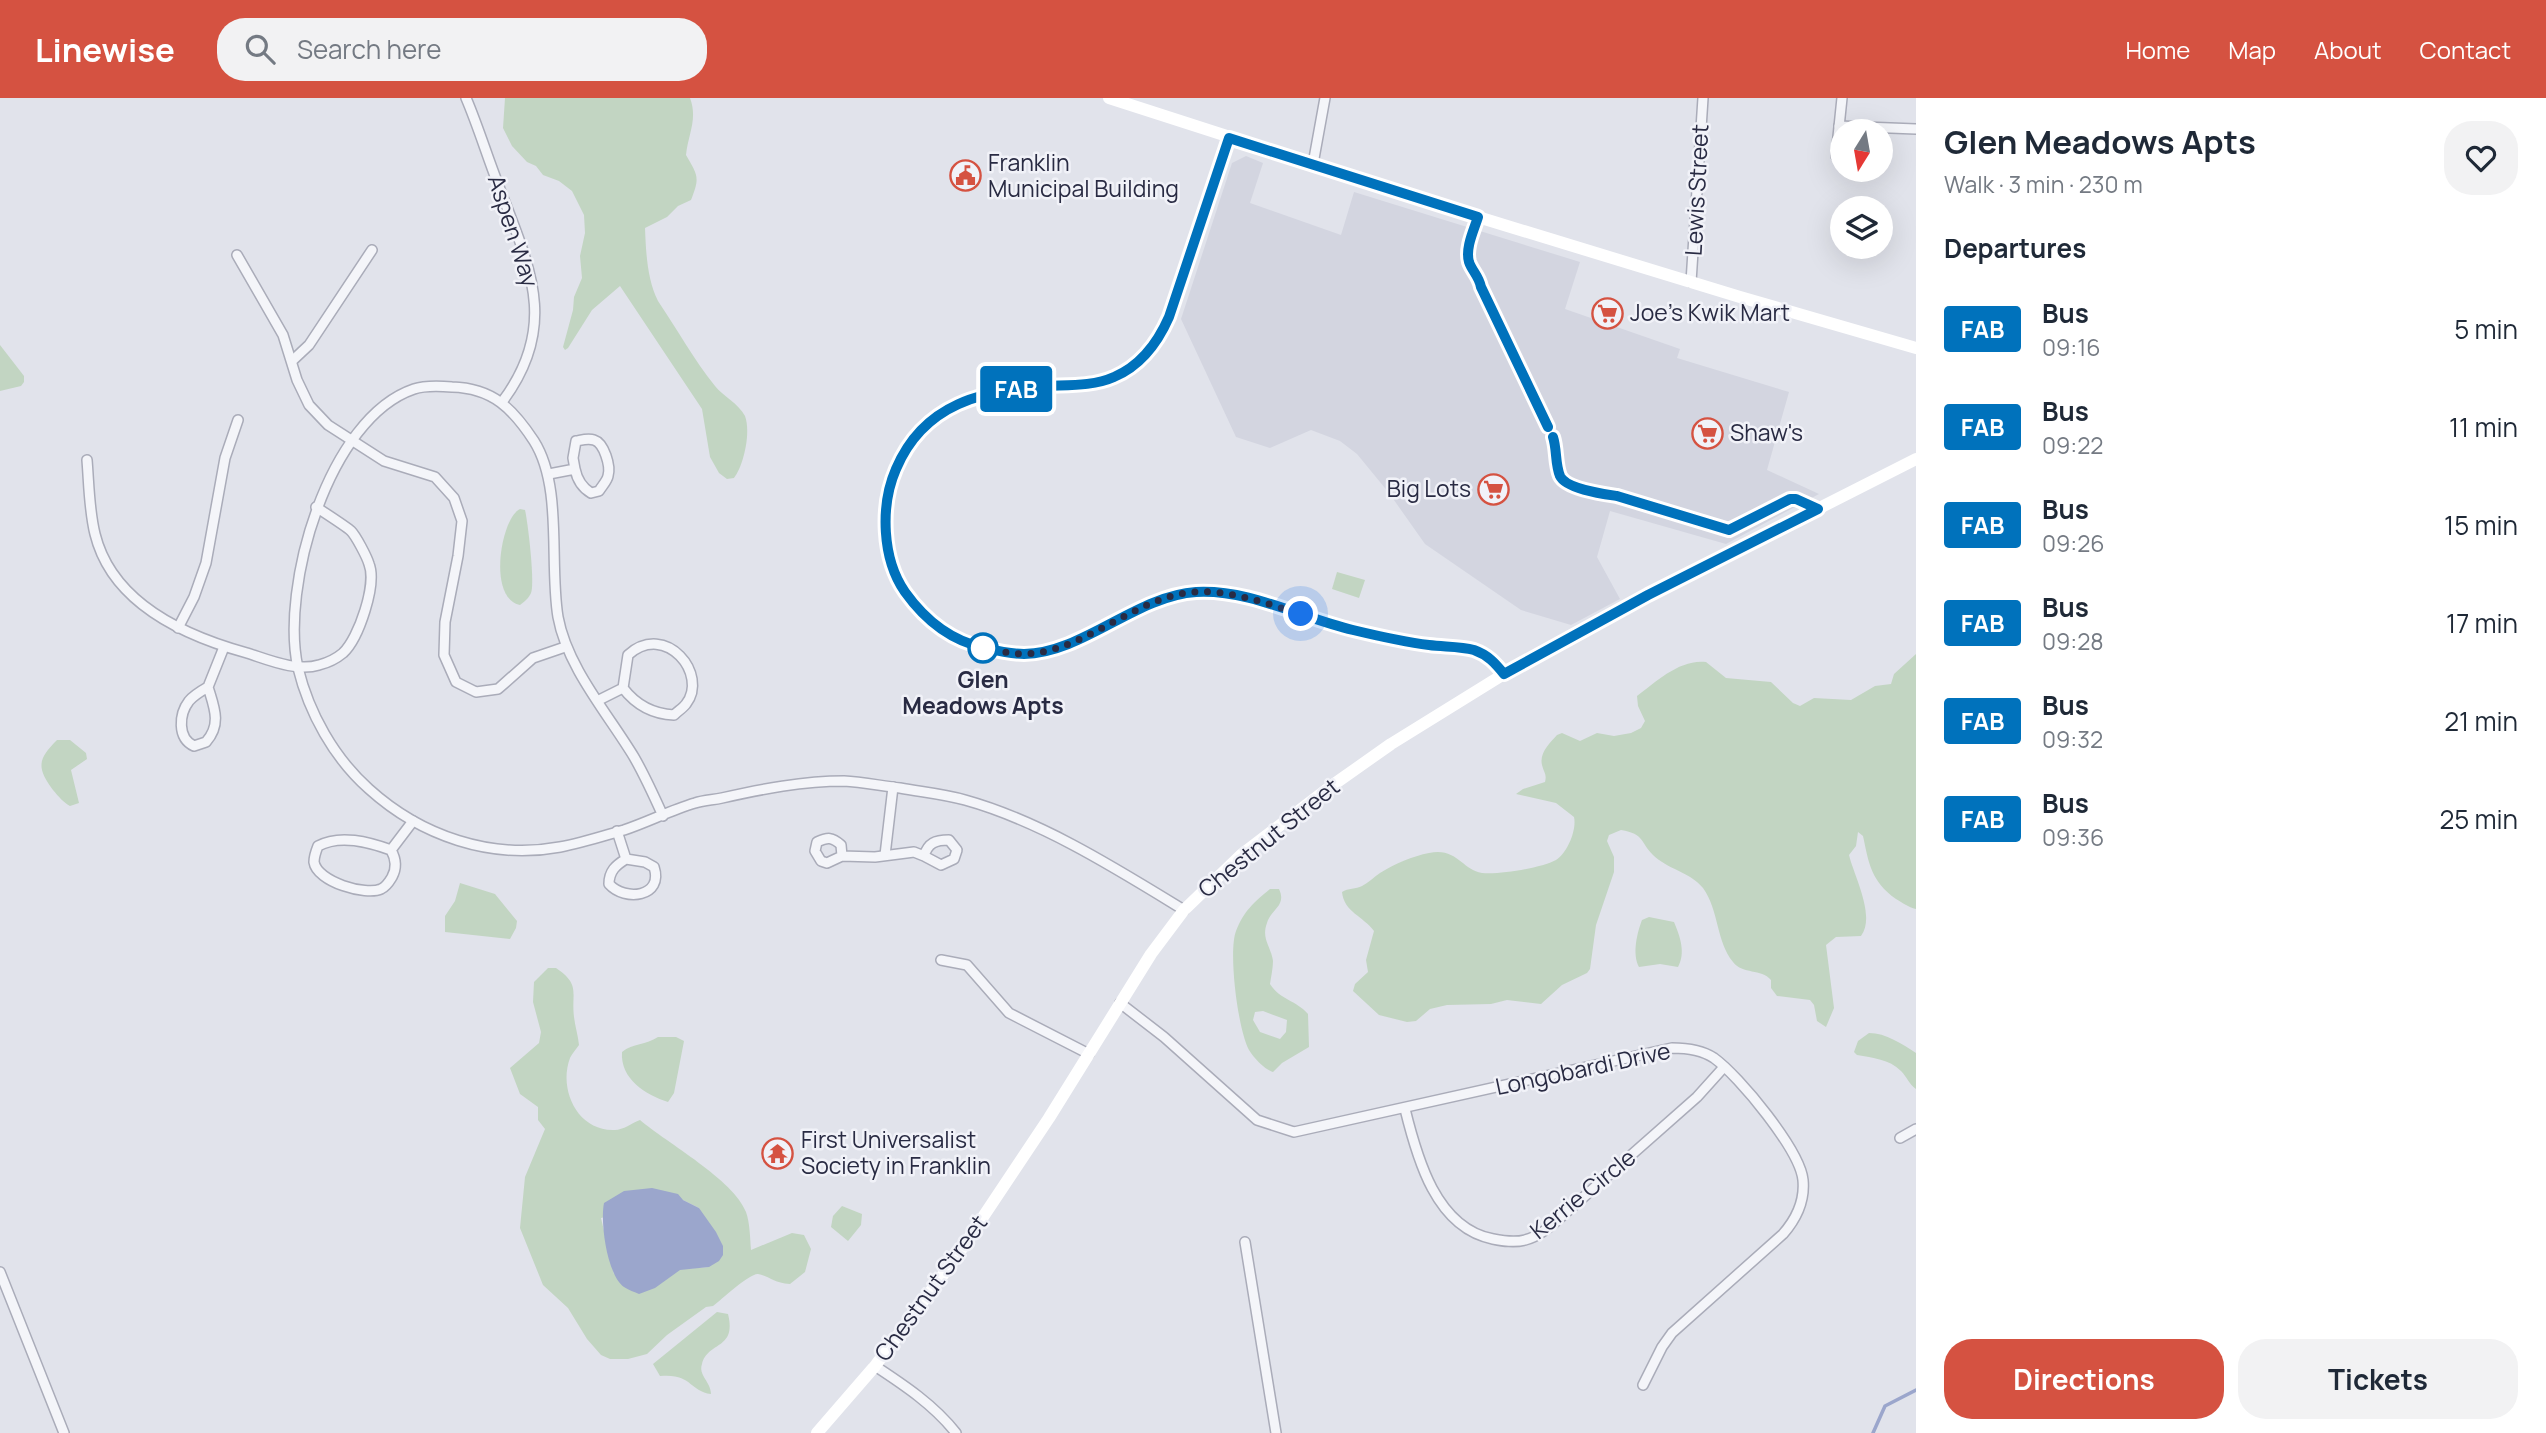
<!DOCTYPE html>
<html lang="en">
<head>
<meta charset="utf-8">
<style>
  :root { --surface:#fff; --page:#f2f2f3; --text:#1f2937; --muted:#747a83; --accent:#d55241 }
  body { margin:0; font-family:Manrope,sans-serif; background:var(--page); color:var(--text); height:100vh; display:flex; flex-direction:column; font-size:26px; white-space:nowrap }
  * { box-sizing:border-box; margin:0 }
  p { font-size:23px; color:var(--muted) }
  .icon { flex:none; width:38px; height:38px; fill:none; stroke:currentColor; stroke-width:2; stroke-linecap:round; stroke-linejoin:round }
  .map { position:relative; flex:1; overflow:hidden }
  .drawer { display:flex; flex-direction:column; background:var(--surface); width:630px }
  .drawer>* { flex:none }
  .badge { padding:0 14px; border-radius:5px; font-size:24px; line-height:46px }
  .needle { width:46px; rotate:191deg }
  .fabs { position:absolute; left:1830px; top:21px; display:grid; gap:14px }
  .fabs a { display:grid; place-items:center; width:63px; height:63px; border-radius:50%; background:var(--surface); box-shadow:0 7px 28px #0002; font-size:35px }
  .you { position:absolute; width:35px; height:35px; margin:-18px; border:5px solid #fff; border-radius:50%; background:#1a73e8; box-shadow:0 0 0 10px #1a73e833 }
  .map>.badge { position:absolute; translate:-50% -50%; box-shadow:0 0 0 4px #fff }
  h2 { padding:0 28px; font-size:26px; line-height:63px }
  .round { display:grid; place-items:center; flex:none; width:74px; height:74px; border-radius:28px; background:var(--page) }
  .headline { display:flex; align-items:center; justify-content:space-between; height:119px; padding:0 28px }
  h1 { font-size:33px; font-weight:700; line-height:52px }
  .primary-button { display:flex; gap:14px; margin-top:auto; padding:14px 28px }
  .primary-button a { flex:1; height:80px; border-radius:28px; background:var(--accent); color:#fff; font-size:28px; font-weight:700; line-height:80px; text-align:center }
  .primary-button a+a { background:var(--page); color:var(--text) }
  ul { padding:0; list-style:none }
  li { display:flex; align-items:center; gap:21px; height:98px; padding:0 28px }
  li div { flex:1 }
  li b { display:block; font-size:26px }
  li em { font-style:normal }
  li .badge { min-width:77px; font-weight:700; text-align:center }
  header { display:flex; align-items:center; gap:42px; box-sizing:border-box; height:98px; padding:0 35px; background:var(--accent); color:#fff }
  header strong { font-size:33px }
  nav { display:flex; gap:38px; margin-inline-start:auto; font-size:24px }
  .search { width:490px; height:63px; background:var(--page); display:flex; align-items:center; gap:18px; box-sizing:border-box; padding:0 24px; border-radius:28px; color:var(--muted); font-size:26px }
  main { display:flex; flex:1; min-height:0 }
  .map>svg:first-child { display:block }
</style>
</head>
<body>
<header>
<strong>Linewise</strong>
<div class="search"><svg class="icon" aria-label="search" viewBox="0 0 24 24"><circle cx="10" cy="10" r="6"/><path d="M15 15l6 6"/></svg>Search here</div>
<nav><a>Home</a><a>Map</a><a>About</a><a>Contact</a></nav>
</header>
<main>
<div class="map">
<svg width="1916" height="1335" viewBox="0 0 1916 1335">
  <rect width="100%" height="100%" fill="#e1e3eb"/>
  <path fill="#d3d5e0" d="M1246,58l17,7 -13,40 91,32 13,-43 226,70 -15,47 115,40 -3,9 112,34 -22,78 52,24 -93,50 -116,-33 -13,46 23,42 -49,26 -50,-15 -96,-66 -36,-51 -32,-39 -17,-13 -29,-11 -41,18 -34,-11 -55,-118 51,-156z"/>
  <g fill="#c2d5c2" fill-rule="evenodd">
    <path d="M505,0h185c8,21 -2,36 -4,57 12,21 14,22 5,45l-13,6 -11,11 -22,11c1,24 2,51 13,73 19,28 36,59 57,85 8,10 24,18 30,30 6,16 -1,49 -11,62l-7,1 -8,-6 -9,-16 -8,-48 -82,-123 -28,24 -24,38 -3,2 -2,-3 10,-37 1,-13 8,-19 -2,-22 5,-23 -1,-18 -12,-24 -13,-10 -16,-6 -7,-9 -9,-4 -15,-16 -9,-18z"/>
    <path d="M0,247l24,31v6l-3,4 -21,5z"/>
    <path d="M520,411l5,1c3,13 10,73 6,83 -2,5 -7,9 -11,12 -33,-7 -19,-87 0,-96z"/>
    <path d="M1337,474l28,8 -6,18 -27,-9z"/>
    <path d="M1916,556v255c-8,-2 -13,-6 -20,-10 -25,-18 -27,-35 -33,-63l-5,-4 -2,14 -7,9c5,21 27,61 12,81l-25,1 -10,8 8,63 -8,19 -9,-6 -3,-16 -4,-5 -33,-4 -6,-8v-8c-10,-12 -28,-5 -38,-18 -17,-21 -14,-52 -30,-74 -13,-16 -36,-19 -50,-33 -13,-13 -8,-21 -32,-25l-12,5 -2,6 7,16v15l-18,53 -6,44 -3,4 -25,12 -21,19 -34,-4 -16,4 -44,1 -17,4 -14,12 -9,1 -28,-7 -26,-24 2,-7 13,-12 -2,-12 8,-29c-11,-15 -30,-19 -32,-39 6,-4 14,-3 20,-6 6,-3 12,-9 18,-13 14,-9 33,-17 49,-20 28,-6 33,17 53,20 17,2 59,-5 74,-13 11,-7 21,-30 18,-43l-18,-14 -40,-9 7,-5 22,-7c2,-8 -1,-9 -3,-17 -3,-12 8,-22 15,-30l5,-2 18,8 17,-8 17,3 17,-3 10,-5 4,-7 -7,-15 -1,-10c20,-15 43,-37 69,-34l20,16 45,4 22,21 7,3 14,-8 37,2 24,-14 16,-2 3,-10z"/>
    <path d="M57,642h13l16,13 1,6 -16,11 8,33 -9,3c-7,-4 -11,-9 -17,-16 -16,-22 -16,-30 4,-50z"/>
    <path d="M460,785l35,11 22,27 -1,7 -6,11 -65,-7v-16l10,-15z"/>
    <path d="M1270,791h9c8,17 -8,20 -12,34 -6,16 4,23 6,38 0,7 -2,16 -3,23 10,16 26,16 38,30l1,33 -27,16 -9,9c-9,-3 -19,-14 -24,-22 -11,-20 -21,-98 -13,-119 8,-20 18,-29 34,-42zM1263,913l24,9 -1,12 -6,7 -20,-7 -7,-12 2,-8z"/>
    <path d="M1649,819l25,5c6,14 12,31 4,45l-18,-3 -21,3c-7,-13 -2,-34 3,-47z"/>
    <path d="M548,870h8c25,17 15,24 18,49 1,9 4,18 5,28 -3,4 -7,9 -9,13 -12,32 8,74 45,72 8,0 17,-7 25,-10 27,23 94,60 106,92 4,11 4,26 5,38l41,-17 12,2 7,14 -6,23 -15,12c-17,-1 -19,-7 -32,-10 -8,-1 -37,26 -45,32l-7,1 -39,28 -20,19 -19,5h-18l-9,-4 -14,-16 -19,-31 -25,-23 -23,-57 5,-51 20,-48 -7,-9v-13l-18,-13 -10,-26 29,-25 2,-11 -8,-30 1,-20zM683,1102l16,8 10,59 -95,7 -13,-56z"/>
    <path d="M1869,935c17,0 33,11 47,20v36c-7,-5 -9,-12 -15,-18 -12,-12 -28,-13 -44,-16l-3,-3 4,-11z"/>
    <path d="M658,939h18l8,4 -10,52 -6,9c-22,-7 -48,-23 -46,-50 11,-9 24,-7 36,-15z"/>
    <path d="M842,1108l20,8 -1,11 -13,16 -17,-14 2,-11z"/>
    <path d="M717,1214l11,2c9,36 -20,27 -26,50 -4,11 9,18 9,30 -22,-3 -19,-21 -51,-18l-7,-12z"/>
  </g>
  <path fill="#9ba6cc" d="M652,1090l26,6 5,6 16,8 17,24 7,14v9l-4,6 -10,6 -29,3 -25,18 -16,6c-4,-2 -11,-4 -15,-7 -17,-12 -24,-65 -20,-84l20,-12z"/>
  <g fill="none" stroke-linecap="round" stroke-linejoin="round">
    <path stroke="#9ba6cc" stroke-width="3.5" d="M1873,1335l12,-27 31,-16"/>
    <defs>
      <g id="minor">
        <path d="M466,0c12,28 21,58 32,86 30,80 63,140 4,218"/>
        <path d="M1839,28l77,3"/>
        <path d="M1229,39l-60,180c-13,29 -33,53 -64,63 -36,7 -74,4 -110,11 -57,12 -98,51 -107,109 -5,32 0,68 20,95 18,27 43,46 76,53 13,2 27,6 41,6 36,-2 73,-24 104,-39 19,-10 37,-19 59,-22 55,-7 110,24 163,37 25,6 52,12 78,15 15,2 32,1 47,6 13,5 19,13 28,23"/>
        <path d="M1836,58l6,-58"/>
        <path d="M1313,66l12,-66"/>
        <path d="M237,157l46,80 14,45 12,25 19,20 56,36 51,16 19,21 8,23 -4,35 -13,66 -1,33 12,27 20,10 22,-3 35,-31 32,-11"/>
        <path d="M1691,184l12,-184"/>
        <path d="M293,262l16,-15 63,-95"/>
        <path d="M87,362c2,24 2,50 8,74 17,69 90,102 152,119 22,7 50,19 72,12 8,-2 18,-7 24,-12 16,-15 34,-69 26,-89 -2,-7 -13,-28 -18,-33 -4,-4 -29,-20 -35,-24"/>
        <path d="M549,376l26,-5 -2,-11 3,-17c6,-1 12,-3 18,-1 10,3 17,26 14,36 -1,5 -6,10 -9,15l-8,2c-10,-6 -14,-14 -16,-24"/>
        <path d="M178,530l16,-31 12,-34 19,-105 13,-38"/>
        <path d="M208,589c-7,4 -14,8 -19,14 -10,13 -12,37 5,45l12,-4c16,-18 8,-35 2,-55l16,-40"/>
        <path d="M599,602l24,-12c13,17 29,26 51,27 4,-4 9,-7 12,-11 23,-29 -20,-83 -58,-49l-5,33"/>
        <path d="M663,718c-9,-20 -18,-40 -29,-59 -26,-43 -67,-90 -76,-140 -9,-54 5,-130 -24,-176 -21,-32 -41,-53 -82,-54 -12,-1 -26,-2 -38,2 -86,29 -134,199 -116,279 11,45 36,90 71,121 52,47 122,71 191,58 22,-4 43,-11 64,-17 24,-8 47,-20 71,-27 9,-3 18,-3 27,-5 40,-9 81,-17 122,-17 18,1 38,5 56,7 22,4 44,6 65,12 76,21 152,69 219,110"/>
        <path d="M617,733l9,28 19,3 9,5c10,30 -29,35 -45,17 0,-13 7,-19 17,-25"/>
        <path d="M391,752c5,9 6,18 1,27 -3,5 -5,9 -11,12 -15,7 -64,-7 -67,-27 0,-5 2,-11 4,-16 22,-12 51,-4 73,4l22,-29"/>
        <path d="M885,757l8,-68"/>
        <path d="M842,758l-15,7 -6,-2 -6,-10 2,-9c11,-5 15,-5 24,3l1,11 33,1 39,-5 10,4c4,-13 11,-16 25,-16l8,10 -3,9 -13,6 -17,-9"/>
        <path d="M941,862l26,5 42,48 80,41"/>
        <path d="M1120,905l44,34 93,83 37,12 378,-84c14,0 30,2 42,10 25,18 86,92 89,122 2,21 -6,38 -20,54l-111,99 -10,14 -19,38"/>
        <path d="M1405,1011c12,49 31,119 88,130 10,2 21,4 32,1 17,-4 31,-19 44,-30l128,-113 27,-30"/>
        <path d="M1900,1040l16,-9"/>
        <path d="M1245,1144l31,191"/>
        <path d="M0,1174l64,161"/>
        <path d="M875,1268c29,19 59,39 81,67"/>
      </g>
    </defs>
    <use href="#minor" stroke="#aaacb9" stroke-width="12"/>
    <use href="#minor" stroke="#f4f5f9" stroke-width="9"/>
    <g stroke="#fff" stroke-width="12">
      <path d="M1109,0l369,119 262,80 176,51"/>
      <path d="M817,1335l58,-67 82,-110 92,-138 102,-164 33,-44 57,-55 89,-68 61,-43 113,-70 144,-79 268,-136"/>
    </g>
  </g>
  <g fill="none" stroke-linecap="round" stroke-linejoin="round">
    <defs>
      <path id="line" d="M1548,329l-67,-140c-2,-11 -9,-16 -12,-25 -4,-14 5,-32 9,-45l-249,-79 -60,179c-11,25 -29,49 -55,60 -20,9 -45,8 -66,9 -65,4 -124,17 -152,83 -16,37 -14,90 9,123 20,28 46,49 80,56 13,3 26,6 39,6 59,-1 112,-58 172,-62 54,-3 105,26 157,38 25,6 51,12 76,15 15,2 31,1 45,5 14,5 21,13 30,24l144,-79 170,-86 -22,-10h-6l-61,31 -112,-34c-13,-2 -51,-7 -57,-20 -5,-12 -3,-27 -7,-39"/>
    </defs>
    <use href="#line" stroke="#fff" stroke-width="16"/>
    <use href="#line" stroke="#0072bc" stroke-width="10"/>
    <path stroke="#292b43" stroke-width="7" stroke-dasharray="0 12.6" d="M983,550l-7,-2c16,3 32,8 48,8 56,-1 106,-52 161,-61 39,-6 79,10 116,21"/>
  </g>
  <defs>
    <symbol id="civic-ring" viewBox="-11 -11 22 22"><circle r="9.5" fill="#f1f2f8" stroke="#d55241" stroke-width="1.5"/><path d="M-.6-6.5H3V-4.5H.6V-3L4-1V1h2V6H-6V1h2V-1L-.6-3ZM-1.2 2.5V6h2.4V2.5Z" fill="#d55241"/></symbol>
    <symbol id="supermarket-ring" viewBox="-11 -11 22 22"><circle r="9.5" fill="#f1f2f8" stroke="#d55241" stroke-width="1.5"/><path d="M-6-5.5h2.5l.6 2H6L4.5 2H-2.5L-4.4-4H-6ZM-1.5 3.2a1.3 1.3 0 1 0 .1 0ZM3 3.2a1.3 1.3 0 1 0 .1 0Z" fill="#d55241"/></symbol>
    <symbol id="temple-ring" viewBox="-11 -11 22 22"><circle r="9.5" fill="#f1f2f8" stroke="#d55241" stroke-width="1.5"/><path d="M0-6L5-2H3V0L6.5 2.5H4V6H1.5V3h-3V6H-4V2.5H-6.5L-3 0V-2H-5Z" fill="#d55241"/></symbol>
  </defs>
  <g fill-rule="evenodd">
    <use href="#civic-ring" x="948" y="60" width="35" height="35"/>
    <use href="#supermarket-ring" x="1590" y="198" width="35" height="35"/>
    <use href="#supermarket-ring" x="1690" y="318" width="35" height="35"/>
    <use href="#supermarket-ring" x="1476" y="374" width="35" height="35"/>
    <use href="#temple-ring" x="760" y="1038" width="35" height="35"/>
  </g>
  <circle fill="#fff" stroke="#0072bc" stroke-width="3.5" cx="983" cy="550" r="14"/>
  <g text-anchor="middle" stroke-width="5" stroke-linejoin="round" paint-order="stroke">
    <g font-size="23" fill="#292b43" stroke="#f1f2f8" text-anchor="start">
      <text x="988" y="73">Franklin<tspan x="988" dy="26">Municipal Building</tspan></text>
      <text x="1630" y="223">Joe's Kwik Mart</text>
      <text x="1730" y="343">Shaw's</text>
      <text x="1471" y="399" text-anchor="end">Big Lots</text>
      <text x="801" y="1050">First Universalist<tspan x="801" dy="26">Society in Franklin</tspan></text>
    </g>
    <g font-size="23" fill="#292b43" stroke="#f1f2f8">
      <text transform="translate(1697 92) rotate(-87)" y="8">Lewis Street</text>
      <text transform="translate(513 133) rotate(72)" y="8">Aspen Way</text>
      <text transform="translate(1269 740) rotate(-39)" y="8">Chestnut Street</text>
      <text transform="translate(1583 971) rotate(-12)" y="8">Longobardi Drive</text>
      <text transform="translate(1583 1096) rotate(-39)" y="8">Kerrie Circle</text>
      <text transform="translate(931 1190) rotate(-54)" y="8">Chestnut Street</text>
    </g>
    <g font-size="23" font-weight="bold" fill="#292b43" stroke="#f1f2f8">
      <text x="983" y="590">Glen<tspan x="983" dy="26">Meadows Apts</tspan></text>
    </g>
  </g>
</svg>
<div class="fabs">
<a><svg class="needle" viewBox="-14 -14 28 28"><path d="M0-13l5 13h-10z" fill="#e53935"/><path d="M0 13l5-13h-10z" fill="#747a83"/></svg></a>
<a><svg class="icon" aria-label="layers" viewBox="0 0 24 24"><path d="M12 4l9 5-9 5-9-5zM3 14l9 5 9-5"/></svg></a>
</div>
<div class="you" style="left:1301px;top:516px"></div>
<b class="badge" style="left:1016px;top:291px;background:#0072bc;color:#fff">FAB</b>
</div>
<section class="drawer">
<div class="headline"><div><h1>Glen Meadows Apts</h1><p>Walk · 3 min · 230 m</p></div><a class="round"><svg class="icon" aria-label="heart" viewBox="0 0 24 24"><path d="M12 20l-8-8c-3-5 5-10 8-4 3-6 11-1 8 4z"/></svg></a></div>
<h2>Departures</h2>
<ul>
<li><span class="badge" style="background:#0072bc;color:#fff">FAB</span><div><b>Bus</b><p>09:16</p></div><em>5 min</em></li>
<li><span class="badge" style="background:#0072bc;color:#fff">FAB</span><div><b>Bus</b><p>09:22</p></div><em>11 min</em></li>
<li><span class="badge" style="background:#0072bc;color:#fff">FAB</span><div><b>Bus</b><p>09:26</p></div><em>15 min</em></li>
<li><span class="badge" style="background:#0072bc;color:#fff">FAB</span><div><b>Bus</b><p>09:28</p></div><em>17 min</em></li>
<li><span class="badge" style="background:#0072bc;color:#fff">FAB</span><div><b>Bus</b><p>09:32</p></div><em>21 min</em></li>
<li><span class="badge" style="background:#0072bc;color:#fff">FAB</span><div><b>Bus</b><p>09:36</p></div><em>25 min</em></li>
</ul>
<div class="primary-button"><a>Directions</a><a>Tickets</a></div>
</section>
</main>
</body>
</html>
